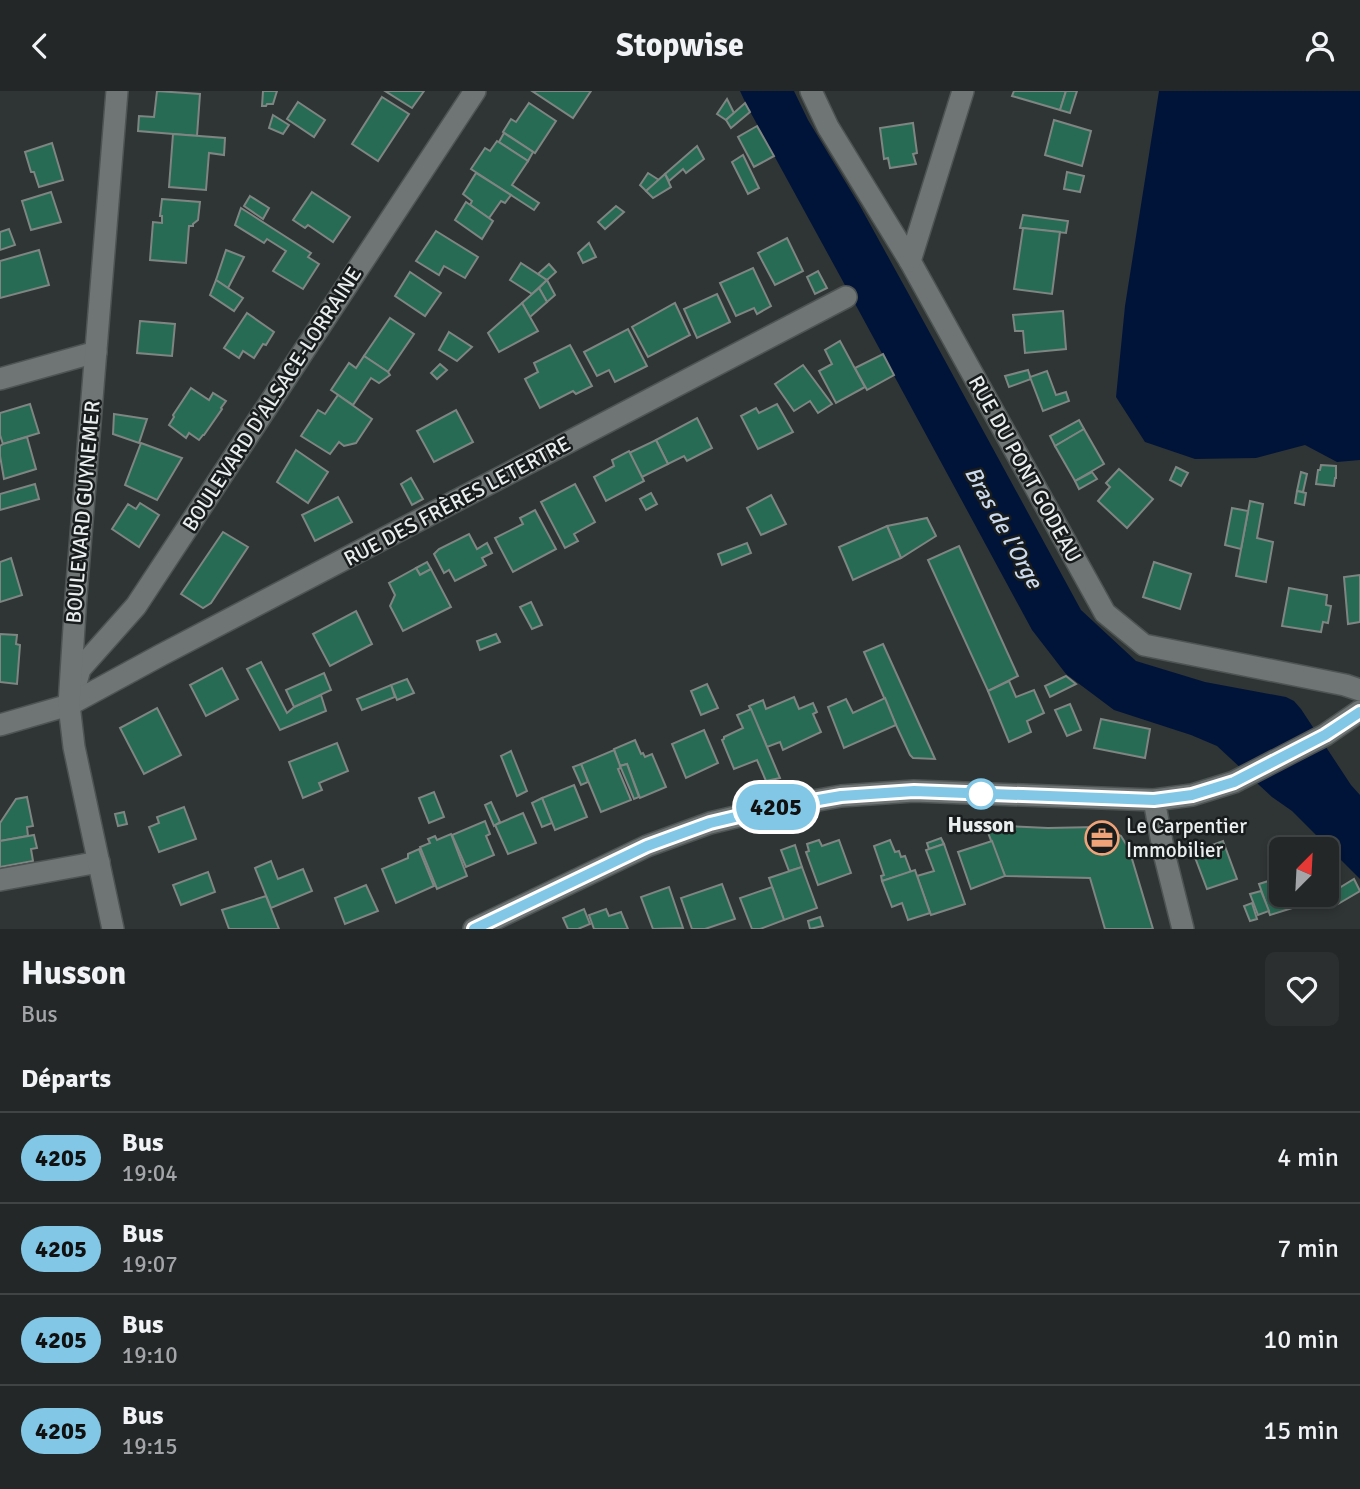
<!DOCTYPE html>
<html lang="fr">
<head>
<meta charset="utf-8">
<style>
  :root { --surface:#232728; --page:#2b2f30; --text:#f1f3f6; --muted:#a3a5a8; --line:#404445 }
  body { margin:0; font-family:Signika,sans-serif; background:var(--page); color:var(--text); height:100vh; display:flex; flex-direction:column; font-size:26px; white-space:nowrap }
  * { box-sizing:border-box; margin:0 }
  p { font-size:23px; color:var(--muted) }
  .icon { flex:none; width:38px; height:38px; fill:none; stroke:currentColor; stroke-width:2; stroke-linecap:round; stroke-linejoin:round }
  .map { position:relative; height:838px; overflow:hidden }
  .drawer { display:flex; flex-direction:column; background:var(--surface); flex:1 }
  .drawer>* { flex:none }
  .badge { padding:0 14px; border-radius:23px; font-size:24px; line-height:46px }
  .needle { width:46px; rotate:24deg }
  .buttons { position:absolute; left:1269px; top:746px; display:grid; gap:14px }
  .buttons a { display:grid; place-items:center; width:70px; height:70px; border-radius:10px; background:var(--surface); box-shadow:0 4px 10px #0003,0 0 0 2px var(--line); font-size:35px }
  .map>.badge { position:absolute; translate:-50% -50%; box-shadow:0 0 0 4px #fff }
  h2 { padding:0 21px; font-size:26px; line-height:63px }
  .round { display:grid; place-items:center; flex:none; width:74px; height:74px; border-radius:10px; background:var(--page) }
  .summary { display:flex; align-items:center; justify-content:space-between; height:119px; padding:0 21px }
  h1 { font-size:33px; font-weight:700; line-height:52px }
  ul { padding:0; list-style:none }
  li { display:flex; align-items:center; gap:21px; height:91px; padding:0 21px; border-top:2px solid var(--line) }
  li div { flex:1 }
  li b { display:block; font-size:26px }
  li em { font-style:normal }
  li .badge { min-width:77px; font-weight:700; text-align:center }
  header { display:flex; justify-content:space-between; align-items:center; height:91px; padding:0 21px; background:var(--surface); font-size:32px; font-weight:700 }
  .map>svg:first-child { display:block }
</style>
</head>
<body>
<header><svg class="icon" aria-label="back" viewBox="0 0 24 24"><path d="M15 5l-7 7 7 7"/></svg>Stopwise<svg class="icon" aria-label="person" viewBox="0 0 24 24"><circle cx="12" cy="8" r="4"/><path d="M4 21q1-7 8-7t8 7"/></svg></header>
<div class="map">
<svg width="1360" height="838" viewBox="0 0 1360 838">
  <rect width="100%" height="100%" fill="#2f3435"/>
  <g fill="#001439">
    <path d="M740,0h54l14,29 52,86 47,85 174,319 55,51 69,21 81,15 8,4 7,8 50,76 9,10v84l-68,-68 -20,-14 -55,-51 -26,-11 -77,-25 -48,-36 -34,-44 -192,-354 -93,-170z"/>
    <path d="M1159,0h201v369l-23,2 -32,-17 -49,13 -61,1 -50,-17 -29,-45 9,-91z"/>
  </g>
  <g fill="#286b55" stroke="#7f8582" stroke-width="2">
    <path d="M157,0l43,3 -3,42 -59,-5 1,-15 15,1z"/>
    <path d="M263,0h14l-4,13h-6l-1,2h-4z"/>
    <path d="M385,0h39l-12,17z"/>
    <path d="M532,0h59l-18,27z"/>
    <path d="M1014,0h52l-6,19 -48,-14z"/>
    <path d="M1066,0h11l-7,22 -10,-3z"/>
    <path d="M382,6l27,17 -31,47 -26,-17z"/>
    <path d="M727,8l7,14 -8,7 -9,-6z"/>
    <path d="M298,11l27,18 -11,17 -27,-18z"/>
    <path d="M529,12l27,18 -21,32 -32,-21 8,-13 5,3z"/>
    <path d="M745,12l5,9 -19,16 -5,-8z"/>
    <path d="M273,24l16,10 -6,9 -14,-6z"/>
    <path d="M1054,29l37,11 -9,35 -37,-11z"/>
    <path d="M913,32l4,30 -4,1 3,10 -26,4 -2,-10 -4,1 -4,-31z"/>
    <path d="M757,35l17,30 -20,11 -16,-30z"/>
    <path d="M504,42l29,19 -5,9 -29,-19z"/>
    <path d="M173,43l52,4 -1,17 -15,-2 -3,37 -37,-3z"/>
    <path d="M497,50l31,20 -16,24 27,18 -5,7 -63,-41 14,-21 5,3z"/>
    <path d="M52,52l11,37 -24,7 -5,-15h-3l-6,-20z"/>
    <path d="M697,55l7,13 -18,14 -3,-4 -14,12 -4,-7z"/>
    <path d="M743,64l16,33 -11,6 -16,-32z"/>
    <path d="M1067,81l17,4 -4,16 -16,-3z"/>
    <path d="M476,82l35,22 -6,8 -4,-2 -12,17 -19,-13 2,-4 -9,-7z"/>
    <path d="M648,82l11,7 -13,11 -6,-6z"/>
    <path d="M665,83l6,13 -18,11 -7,-7z"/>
    <path d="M51,101l10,30 -30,8 -9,-29z"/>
    <path d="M312,101l38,25 -17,25 -25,-17 -3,3 -12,-8z"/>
    <path d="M250,105l19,12 -6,11 -19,-13z"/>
    <path d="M162,108l38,3 -2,18 -5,4v2h-4l-3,37 -36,-3 3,-38 9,1v-7h-2z"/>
    <path d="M466,111l27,19 -11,18 -27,-19z"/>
    <path d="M616,115l8,6 -19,17 -7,-7z"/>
    <path d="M241,117l70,45 -3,4 11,7 -16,25 -30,-18 13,-20 -19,-12 -3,4 -29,-18z"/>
    <path d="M1023,124l45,6 -2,12 -46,-5z"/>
    <path d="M1023,137l37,4 -8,62 -38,-5z"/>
    <path d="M9,138l6,16 -15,5v-18z"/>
    <path d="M436,140l42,26 -13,21 -21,-12 -5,9 -23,-14z"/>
    <path d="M787,147l16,33 -28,14 -17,-32z"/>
    <path d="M589,152l7,14 -13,6 -5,-10z"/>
    <path d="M39,159l10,35 -49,13v-37z"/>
    <path d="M226,159l18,7 -16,31 -12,-8z"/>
    <path d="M521,172l26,17 -15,14 -22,-14z"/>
    <path d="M549,173l7,8 -9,8 -9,-6z"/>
    <path d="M753,177l18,38 -14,8 -3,-6 -18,8 -16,-33z"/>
    <path d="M818,180l9,17 -12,6 -8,-17z"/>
    <path d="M410,181l31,21 -16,23 -30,-20z"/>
    <path d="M216,189l27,18 -9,13 -24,-16z"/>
    <path d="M547,189l8,15 -8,7 -8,-14z"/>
    <path d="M539,197l8,14 -17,15 -8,-14z"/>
    <path d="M717,203l13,28 -33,16 -13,-29z"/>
    <path d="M522,212l16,28 -39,21 -11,-19z"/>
    <path d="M675,212l15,32 -42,22 -16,-30z"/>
    <path d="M1063,220l3,38 -41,4 -2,-22h-8l-2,-16z"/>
    <path d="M247,222l27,19 -8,13 -3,-1 -9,14 -11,-7 -4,7 -15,-10z"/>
    <path d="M390,227l24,16 -26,38 -24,-16z"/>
    <path d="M140,230l35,3 -3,32 -35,-3z"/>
    <path d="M628,238l19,37 -32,16 -6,-12 -12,6 -13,-24z"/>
    <path d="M449,241l23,15 -15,14 -18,-11z"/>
    <path d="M840,250l25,46 -29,16 -17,-32 13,-7 -7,-14z"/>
    <path d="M570,254l22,41 -16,8 -3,-3 -33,17 -15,-29 13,-7 -4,-9z"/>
    <path d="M883,263l11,21 -27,15 -12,-22z"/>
    <path d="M364,265l24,16 2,3 -11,8 -8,-5 -18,27 -22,-15 18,-27 7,5z"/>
    <path d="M440,273l7,6 -10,9 -6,-6z"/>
    <path d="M803,274l29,39 -14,9 -8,-12 -16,10 -19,-27z"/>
    <path d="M1028,279l3,9 -22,8 -4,-11z"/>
    <path d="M1047,280l9,24 10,-3 3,9 -26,10 -13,-34z"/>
    <path d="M191,297l18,12 4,-7 13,8 -5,7 1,1 -18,26h-1l-4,5 -10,-7 -3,5 -17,-13 5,-8 -1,-2z"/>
    <path d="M338,304l34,24 -16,24 -12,3 -5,-4 -9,12 -29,-18 17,-26 7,4z"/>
    <path d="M30,313l9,29 -36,11 -3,-9v-22z"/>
    <path d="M777,313l16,28 -35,17 -17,-33 15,-8 3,5z"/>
    <path d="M456,319l17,32 -39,20 -17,-31z"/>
    <path d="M114,323l33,5 -8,24 -26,-9z"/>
    <path d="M697,327l15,30 -25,13 -3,-5 -16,8 -12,-24z"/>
    <path d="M1079,329l5,9 -29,17 -5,-10z"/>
    <path d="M1084,338l20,35 -29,17 -20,-35z"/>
    <path d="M27,346l9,32 -32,10 -4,-23v-10l3,-2z"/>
    <path d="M656,349l12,24 -26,13 -13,-24z"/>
    <path d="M141,352l41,15 -25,42 -32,-15z"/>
    <path d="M296,359l32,22 -20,31 -31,-21z"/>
    <path d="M629,360l15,30 -38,20 -12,-24 20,-11 -2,-6z"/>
    <path d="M1321,374l15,1v12h-1l-1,8 -18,-2 2,-14h2z"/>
    <path d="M1176,376l12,6 -7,13 -11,-6z"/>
    <path d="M1119,378l34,30 -26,29 -29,-27 12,-14 -4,-4z"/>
    <path d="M1092,381l5,7 -18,10 -4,-8z"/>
    <path d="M1301,381l6,2 -4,18 -6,-1z"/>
    <path d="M411,387l12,21 -11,6 -11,-21z"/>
    <path d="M35,393l4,15 -39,11v-16z"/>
    <path d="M575,393l20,38 -21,12 4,7 -13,7 -24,-46z"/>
    <path d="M1297,400l9,2 -2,12 -9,-2z"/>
    <path d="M651,402l6,11 -11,6 -6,-11z"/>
    <path d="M771,404l15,29 -25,11 -14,-27z"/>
    <path d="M338,406l14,25 -37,19 -13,-26z"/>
    <path d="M1250,410l13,3 -6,34 16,4 -7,40 -30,-6z"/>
    <path d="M140,412l19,12 -20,32 -27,-18 16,-25 8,5z"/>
    <path d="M1232,417l16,3 -7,38 -16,-4z"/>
    <path d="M535,419l21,39 -43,23 -18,-34 28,-14 -3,-6z"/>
    <path d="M927,427l9,18 -35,22 -14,-32z"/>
    <path d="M887,435l14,32 -48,22 -14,-33z"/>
    <path d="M223,441l25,15 -37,56 -8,5 -22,-14z"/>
    <path d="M469,443l8,15 10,-6 5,10 -10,5 4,7 -31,16 -6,-11 -5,3 -10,-19 5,-5z"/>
    <path d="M747,452l4,10 -29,12 -4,-11z"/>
    <path d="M959,455l59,130 -30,15 -60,-131z"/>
    <path d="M11,467l11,37 -22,7v-40z"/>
    <path d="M427,471l4,7 -11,6 -4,-7z"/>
    <path d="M1154,471l37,12 -11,35 -37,-12z"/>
    <path d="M416,477l4,7 11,-6 20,38 -48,24 -13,-25 5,-11 -6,-12z"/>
    <path d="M1360,484v47l-12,2 -4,-47z"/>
    <path d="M1289,497l38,7 -1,10 5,1 -3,17 -5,-1 -2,10 -39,-6z"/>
    <path d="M531,511l11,23 -10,4 -12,-22z"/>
    <path d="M356,520l16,33 -42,22 -17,-32z"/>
    <path d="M0,543l17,1 -1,9 4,1 -3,39 -17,-2z"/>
    <path d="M496,543l4,8 -20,8 -3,-9z"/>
    <path d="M883,553l52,115 -22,-1 -3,-3 -14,-30 -32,-73z"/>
    <path d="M261,571l26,51 7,-6 27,-12 5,16 -46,19 -33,-61z"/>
    <path d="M222,577l16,31 -32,17 -16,-31z"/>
    <path d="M324,582l7,17 -37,17 -8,-17z"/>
    <path d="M1066,585l10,8 -26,13 -5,-11z"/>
    <path d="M407,588l7,14 -17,7 -6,-15z"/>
    <path d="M1009,590l7,16 18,-7 10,23 -17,8 4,11 -22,10 -21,-51z"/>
    <path d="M707,593l11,24 -17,7 -10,-24z"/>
    <path d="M391,594l4,12 -33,13 -5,-11z"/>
    <path d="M794,606l5,12 14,-6 4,9 -4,2 8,18 -38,18 -3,-8 -13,5 -18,-41 14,-6 3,9z"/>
    <path d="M885,607l11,27 -52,23 -16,-41 18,-8 7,14z"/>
    <path d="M1070,613l11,26 -14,6 -12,-26z"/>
    <path d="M157,617l24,47 -37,19 -24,-46z"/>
    <path d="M751,618l16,38 13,31 -14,3 -9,-21 -23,9 -12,-29 2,-1v-2l19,-9 -6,-13z"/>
    <path d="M1101,628l49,10 -5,29 -51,-10z"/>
    <path d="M704,639l14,33 -32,15 -14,-34z"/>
    <path d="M635,649l6,14 2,-1 2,4 7,-3 14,33 -26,11 -13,-34 -7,2 -6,-17z"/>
    <path d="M337,652l11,28 -29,12 3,7 -19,8 -14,-36z"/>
    <path d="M614,659l7,18 -3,1 13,31 -30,12 -20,-48z"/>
    <path d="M511,660l16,40 -10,5 -16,-40z"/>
    <path d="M581,673l7,18 -7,3 -8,-18z"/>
    <path d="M627,673l12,33 -5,2 -14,-33z"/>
    <path d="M574,694l13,32 -32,13 -13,-32z"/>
    <path d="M434,701l10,25 -15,6 -10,-25z"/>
    <path d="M27,706l6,29 -6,1 1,9 -28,5v-18l16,-24z"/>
    <path d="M542,707l10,25 -10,4 -10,-24z"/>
    <path d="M491,711l9,20 -6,4 -9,-21z"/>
    <path d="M184,716l12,32 -37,13 -10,-25 10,-4 -2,-6z"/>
    <path d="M124,721l3,12 -9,2 -3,-12z"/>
    <path d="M523,722l13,30 -28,11 -13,-29z"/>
    <path d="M485,730l5,13 -4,2 8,19 -28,12 -14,-32z"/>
    <path d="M985,734l63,3 48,-1 12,2 13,7 8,13 24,80h-48l-15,-51 -85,-2z"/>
    <path d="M451,743l16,42 -30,13 -17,-42 10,-4 -2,-4 7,-3 2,4z"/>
    <path d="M34,744l3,13 -6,1 2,12 -33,6v-26z"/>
    <path d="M941,747l3,6 -15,5 -2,-6z"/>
    <path d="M819,749l3,6 17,-6 12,33 -33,12 -12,-33 3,-1 -2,-7z"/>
    <path d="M890,749l5,12 4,-1 2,6 4,-1 6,16 -29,9 -1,-5 3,-1 -10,-29z"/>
    <path d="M992,750l13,35 -34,13 -13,-37z"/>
    <path d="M1223,750l14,38 -30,10 -14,-37z"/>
    <path d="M944,753l21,60 -34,11 -14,-39 17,-5 -8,-21z"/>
    <path d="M795,754l7,22 -13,4 -8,-21z"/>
    <path d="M419,758l15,37 -38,17 -14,-34 26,-11v-4z"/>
    <path d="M271,770l7,18 25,-10 9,22 -41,17 -16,-40z"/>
    <path d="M802,776l15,41 -33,12 -15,-42z"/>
    <path d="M915,779l15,43 -22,7 -6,-17 -10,4 -10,-26z"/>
    <path d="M208,781l7,20 -34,13 -8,-20z"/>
    <path d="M1281,786v17h35l2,6 -48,15 -11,-31z"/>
    <path d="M1354,788l6,12 -22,13 -7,-11z"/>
    <path d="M722,793l13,35 -30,10h-13l-11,-31z"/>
    <path d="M366,794l12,26 -33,13 -10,-26z"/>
    <path d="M669,796l14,41 -30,1 -12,-32z"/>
    <path d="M772,796l12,33 -24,9h-8l-12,-31z"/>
    <path d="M1261,800l8,20 -11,4 -8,-21z"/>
    <path d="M266,805l13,33h-50l-7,-19z"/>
    <path d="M1252,812l5,16 -7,2 -6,-15z"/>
    <path d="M584,818l6,15 -12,5h-10l-5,-11z"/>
    <path d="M606,818l3,7 12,-4 7,17h-34l-5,-14z"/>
    <path d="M820,826l3,9 -13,3 -2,-8z"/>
  </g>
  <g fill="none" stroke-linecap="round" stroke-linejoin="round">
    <defs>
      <g id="minor">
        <path d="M811,0l17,36 82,134 195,352 39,32 201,40 15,5"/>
        <path d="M910,170l53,-170"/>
        <path d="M0,288l96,-27"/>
        <path d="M75,596l5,-18 56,-63 339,-515"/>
        <path d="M0,634l69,-20 92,-50 685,-358"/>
        <path d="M1154,709l10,53 19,76"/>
        <path d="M0,789l99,-18"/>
        <path d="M113,838l-39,-182 -5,-42 7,-109 41,-505"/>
        <path d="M474,838l173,-83 63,-23 63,-15 68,-12 73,-5 240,9 38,-5 42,-13 91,-47 35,-24"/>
      </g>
    </defs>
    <use href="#minor" stroke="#4e5353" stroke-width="24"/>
    <use href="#minor" stroke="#6f7474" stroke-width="21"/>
  </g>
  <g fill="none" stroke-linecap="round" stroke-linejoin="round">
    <defs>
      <path id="line" d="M474,838l173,-83 63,-23 63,-15 68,-12 73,-5 240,9 38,-5 42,-13 91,-47 35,-23"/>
    </defs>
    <use href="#line" stroke="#fff" stroke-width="16"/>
    <use href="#line" stroke="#82c8e6" stroke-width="10"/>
  </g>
  <defs>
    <symbol id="office-ring" viewBox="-11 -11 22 22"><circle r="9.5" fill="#191c1c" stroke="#f0a378" stroke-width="1.5"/><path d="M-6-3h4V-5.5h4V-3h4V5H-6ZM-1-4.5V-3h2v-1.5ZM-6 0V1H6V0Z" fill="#f0a378"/></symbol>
  </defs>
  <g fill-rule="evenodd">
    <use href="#office-ring" x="1083" y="728" width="38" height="38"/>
  </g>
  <circle fill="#fff" stroke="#82c8e6" stroke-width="3.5" cx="981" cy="703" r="14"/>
  <g text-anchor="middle" stroke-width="5" stroke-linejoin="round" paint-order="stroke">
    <g font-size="21" fill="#eaeeee" stroke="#191c1c">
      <text transform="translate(272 308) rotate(-57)" y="7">BOULEVARD D'ALSACE-LORRAINE</text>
      <text transform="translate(1025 378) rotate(61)" y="7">RUE DU PONT GODEAU</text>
      <text transform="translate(457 410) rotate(-28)" y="7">RUE DES FRÈRES LETERTRE</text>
      <text transform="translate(83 421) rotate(-85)" y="7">BOULEVARD GUYNEMER</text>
    </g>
    <g font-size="21" font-weight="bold" fill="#eaeeee" stroke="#191c1c">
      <text x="981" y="741">Husson</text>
    </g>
    <g font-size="21" fill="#eaeeee" stroke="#191c1c" text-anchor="start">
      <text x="1126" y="742">Le Carpentier<tspan x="1126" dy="24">Immobilier</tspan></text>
    </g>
    <g font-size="23" font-style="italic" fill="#ccdaee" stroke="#191c1c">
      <text transform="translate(1004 436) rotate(61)" y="8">Bras de l'Orge</text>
    </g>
  </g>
</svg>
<div class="buttons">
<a><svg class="needle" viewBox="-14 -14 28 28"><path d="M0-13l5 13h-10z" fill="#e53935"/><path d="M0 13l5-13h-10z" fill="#a3a5a8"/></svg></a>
</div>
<b class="badge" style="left:776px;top:716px;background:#82c8e6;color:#111">4205</b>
</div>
<section class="drawer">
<div class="summary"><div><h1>Husson</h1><p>Bus</p></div><a class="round"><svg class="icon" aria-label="heart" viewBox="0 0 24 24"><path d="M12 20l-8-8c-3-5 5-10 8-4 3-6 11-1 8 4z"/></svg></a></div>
<h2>Départs</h2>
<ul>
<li><span class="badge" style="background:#82c8e6;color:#111">4205</span><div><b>Bus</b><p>19:04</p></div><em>4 min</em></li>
<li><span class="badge" style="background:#82c8e6;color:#111">4205</span><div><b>Bus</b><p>19:07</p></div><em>7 min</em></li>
<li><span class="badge" style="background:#82c8e6;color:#111">4205</span><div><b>Bus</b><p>19:10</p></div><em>10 min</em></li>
<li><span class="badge" style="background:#82c8e6;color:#111">4205</span><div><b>Bus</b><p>19:15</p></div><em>15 min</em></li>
</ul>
</section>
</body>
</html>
